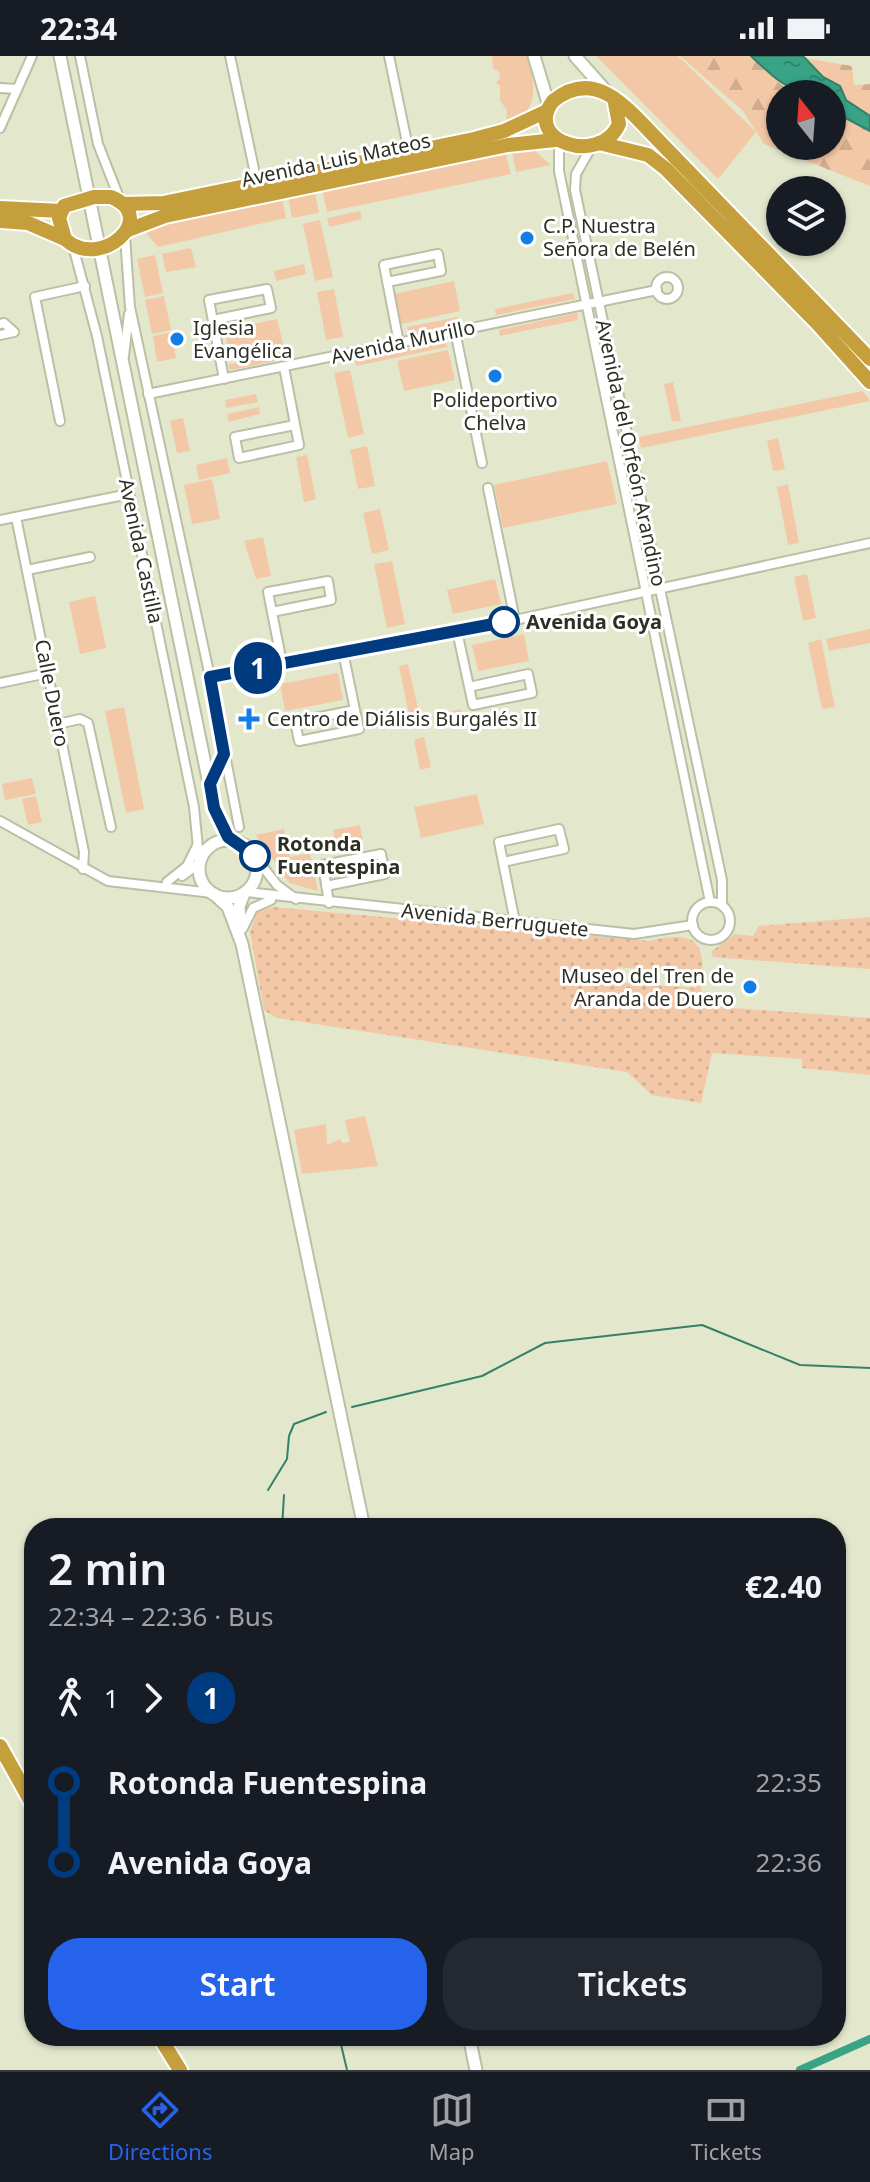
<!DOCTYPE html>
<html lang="en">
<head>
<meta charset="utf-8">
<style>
  :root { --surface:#171b24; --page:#242831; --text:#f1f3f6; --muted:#9ea1a6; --line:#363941; --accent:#2563eb }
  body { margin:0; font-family:"Noto Sans",sans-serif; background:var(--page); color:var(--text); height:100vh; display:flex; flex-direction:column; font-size:30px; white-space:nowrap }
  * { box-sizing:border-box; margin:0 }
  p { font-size:26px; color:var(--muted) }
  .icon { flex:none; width:44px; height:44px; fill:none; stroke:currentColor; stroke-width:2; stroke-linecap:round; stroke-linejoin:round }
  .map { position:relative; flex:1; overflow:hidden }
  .sheet { position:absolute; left:24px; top:1462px; width:822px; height:528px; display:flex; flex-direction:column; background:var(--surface); border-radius:32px; box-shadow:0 2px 6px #0004 }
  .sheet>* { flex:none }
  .badge { padding:0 16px; border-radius:26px; font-size:28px; line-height:52px }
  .needle { width:52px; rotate:343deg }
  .buttons { position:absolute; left:766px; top:24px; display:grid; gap:16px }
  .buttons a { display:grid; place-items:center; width:80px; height:80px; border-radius:50%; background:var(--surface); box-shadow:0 2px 6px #0004; font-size:40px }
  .map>.badge { position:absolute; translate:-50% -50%; box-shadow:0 0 0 4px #fff }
  .legs { display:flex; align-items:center; gap:12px; height:88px; padding:0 24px; font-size:26px }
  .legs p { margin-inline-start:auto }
  .headline { display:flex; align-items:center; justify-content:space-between; height:136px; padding:0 24px }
  h1 { font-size:44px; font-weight:600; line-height:60px }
  .button { display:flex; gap:16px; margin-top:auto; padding:16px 24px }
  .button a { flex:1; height:92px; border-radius:32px; background:var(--accent); color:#fff; font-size:32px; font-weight:600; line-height:92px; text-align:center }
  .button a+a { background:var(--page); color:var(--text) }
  ul { padding:0 24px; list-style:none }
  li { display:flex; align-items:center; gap:28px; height:80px; font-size:30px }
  li i { display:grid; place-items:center; width:12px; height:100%; margin:0 10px; background:currentColor }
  li i::after { content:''; width:20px; height:20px; margin:-10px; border:6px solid; border-radius:50%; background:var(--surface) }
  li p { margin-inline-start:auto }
  li:first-child i { background:linear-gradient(#0000 50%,currentColor 0) }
  li:last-child i { background:linear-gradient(currentColor 50%,#0000 0) }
  .status { display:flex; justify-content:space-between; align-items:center; height:56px; padding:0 40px; background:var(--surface); direction:ltr }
  .status svg { height:22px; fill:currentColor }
  .tab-bar { display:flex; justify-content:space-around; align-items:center; height:112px; border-top:2px solid var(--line); background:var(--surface); font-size:22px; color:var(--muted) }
  .tab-bar a { display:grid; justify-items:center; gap:4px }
  .tab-bar .current { color:var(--accent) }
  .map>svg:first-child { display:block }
</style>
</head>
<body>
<div class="status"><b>22:34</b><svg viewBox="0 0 49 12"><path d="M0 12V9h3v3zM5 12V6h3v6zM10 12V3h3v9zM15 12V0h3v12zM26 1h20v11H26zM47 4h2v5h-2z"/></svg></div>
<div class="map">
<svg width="870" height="2014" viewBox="0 0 870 2014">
  <defs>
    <pattern id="grass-dots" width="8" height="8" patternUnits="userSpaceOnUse" patternTransform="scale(2)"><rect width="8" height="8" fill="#f3c8a6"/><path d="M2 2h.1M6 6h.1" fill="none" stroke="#d1ac8f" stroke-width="1.8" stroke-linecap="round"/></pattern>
    <pattern id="forest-firs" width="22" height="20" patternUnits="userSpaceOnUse" patternTransform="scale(2)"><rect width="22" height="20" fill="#f3c8a6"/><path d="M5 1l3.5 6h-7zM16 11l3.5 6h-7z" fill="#d1ac8f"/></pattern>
    <pattern id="water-ripples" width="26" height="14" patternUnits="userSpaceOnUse" patternTransform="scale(2)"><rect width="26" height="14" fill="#38a385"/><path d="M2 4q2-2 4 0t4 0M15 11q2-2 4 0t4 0" fill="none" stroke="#30856d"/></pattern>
  </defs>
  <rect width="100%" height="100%" fill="#e3e8cd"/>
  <g fill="url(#grass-dots)" fill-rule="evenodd">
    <path d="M273,851l376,34c52,-12 57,3 52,53h-5l-2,11 176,13v57l-68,-7v-9l-90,-6 -11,50 -49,-8 -25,-23 -350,-54 -13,-8 -14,-78 7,-20zM617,911l80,7 -1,14 -80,-6z"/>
    <path d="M870,861v52l-157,-12 -2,-5 24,-18 18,2 6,-10z"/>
  </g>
  <g fill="url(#forest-firs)">
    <path d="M680,0h71l33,31 14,7h-18v52h52v-34l38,19v55l-106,-42 -21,-33z"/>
    <path d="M805,2l47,8 2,19 16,-1v32l-24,-16 -6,-14 -17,-9z"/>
  </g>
  <g fill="#f3c8a6">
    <path d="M492,0h36c6,30 14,56 -22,67l1,-13 -7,-9v-15l-4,-4 4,-3 -1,-7 -6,-4z"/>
    <path d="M596,0h82l78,76 -38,47z"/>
    <path d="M518,94h16l17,15 -35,7 -4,-20z"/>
    <path d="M505,95l6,23 -184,38 -5,-23z"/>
    <path d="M315,136l4,21 -27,5 -4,-21z"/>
    <path d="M282,142l4,20 -128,29 -12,-14 18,-11z"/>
    <path d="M360,155l2,8 -33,8 -2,-9z"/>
    <path d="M320,164l13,57 -18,4 -12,-57z"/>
    <path d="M191,192l5,19 -30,5 -4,-18z"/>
    <path d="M155,199l8,38 -18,4 -8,-38z"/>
    <path d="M304,208l2,10 -30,7 -2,-10z"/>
    <path d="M454,225l6,30 -59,13 -7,-30z"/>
    <path d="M334,233l9,48 -17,3 -9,-48z"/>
    <path d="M573,237l2,6 -79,16 -1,-6z"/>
    <path d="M164,240l7,34 -19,4 -7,-34z"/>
    <path d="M577,257l1,7 -78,16 -1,-6z"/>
    <path d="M458,261l2,6 -51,11 -2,-7z"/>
    <path d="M277,263l7,29 -53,12 -7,-30z"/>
    <path d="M172,276l4,26 -19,4 -4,-26z"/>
    <path d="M446,285l1,6 -91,19 -1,-6 54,-12 1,4 4,-5z"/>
    <path d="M448,294l7,30 -51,11 -7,-30z"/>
    <path d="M288,296l2,6 -59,12 -4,-5z"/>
    <path d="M350,314l14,64 -16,4 -14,-65z"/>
    <path d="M673,326l8,39 -9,1 -8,-38z"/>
    <path d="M863,335l7,10 -229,47 -2,-11z"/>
    <path d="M256,338l2,8 -32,6 -1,-8z"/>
    <path d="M259,351l1,7 -31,8 -2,-8z"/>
    <path d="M183,362l7,33 -13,2 -7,-32z"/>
    <path d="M778,382l7,31 -12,2 -6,-30z"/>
    <path d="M367,390l8,40 -17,3 -8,-39z"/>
    <path d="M307,399l9,44 -12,3 -8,-45z"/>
    <path d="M227,402l3,15 -31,7 -3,-15z"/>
    <path d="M607,405l10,43 -114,24 -9,-43z"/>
    <path d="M212,423l8,40 -28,5 -8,-39z"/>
    <path d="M788,428l11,59 -11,2 -11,-58z"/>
    <path d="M380,453l9,41 -17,4 -9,-41z"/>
    <path d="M263,481l8,39 -15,3 -12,-38z"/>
    <path d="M392,505l13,63 -18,4 -13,-64z"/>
    <path d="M807,518l9,44 -13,3 -9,-44z"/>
    <path d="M495,523l6,25 -48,10 -6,-24z"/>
    <path d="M95,540l11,52 -26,6 -11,-52z"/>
    <path d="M870,573v14l-41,8 -3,-12z"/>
    <path d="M524,578l5,27 -51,10 -6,-26z"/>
    <path d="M821,583l14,68 -13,2 -14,-66z"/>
    <path d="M408,608l11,49 -10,2 -10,-49z"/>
    <path d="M338,617l5,27 -58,11 -5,-27z"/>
    <path d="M124,651l20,102 -18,4 -21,-102z"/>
    <path d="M461,653l4,14 -29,6 -3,-13z"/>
    <path d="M424,681l7,30 -11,3 -6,-30z"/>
    <path d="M32,722l4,16 -31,6 -3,-16z"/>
    <path d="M477,738l7,30 -63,14 -7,-31z"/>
    <path d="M36,740l6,26 -14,3 -6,-26z"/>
    <path d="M360,769l3,16 -27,5 -3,-16z"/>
    <path d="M284,773l6,28 20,-4 8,38 -29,-8 -33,-48z"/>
    <path d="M365,1060l13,50 -76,8 -8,-44 32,-6 1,21 13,-6 2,4 8,-1 -5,-22z"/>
  </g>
  <path fill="url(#water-ripples)" stroke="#358068" stroke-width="2" d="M751,0h52l20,21 17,9 6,14 24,16v15l-38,-20v-17c-42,0 -51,-10 -81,-38z"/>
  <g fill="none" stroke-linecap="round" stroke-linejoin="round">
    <g stroke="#358068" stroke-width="2">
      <path d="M352,1351l130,-31 63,-33 157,-18 98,40 70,3"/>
      <path d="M268,1434l19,-31 2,-23 5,-12 32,-12"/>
      <path d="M282,1472l2,-33"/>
      <path d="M339,1980l8,34"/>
    </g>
    <path stroke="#38a385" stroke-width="8" d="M800,2014l70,-31"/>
    <defs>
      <g id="street">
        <path d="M80,0l18,88 22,56"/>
        <path d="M230,0l27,127"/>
        <path d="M389,0l20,96"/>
        <path d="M0,32l17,1"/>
        <path d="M0,72l32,-72"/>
        <path d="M559,86v29l151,731"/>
        <path d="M592,90l-16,28 -1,16 147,690v25"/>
        <path d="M125,180l5,71 80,370 29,150"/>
        <path d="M73,190l24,90 97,471 5,51"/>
        <circle cx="667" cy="232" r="11"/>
        <path d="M387,226l54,-11 -3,-17 -54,11 15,78"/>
        <path d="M213,264l58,-12 -4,-19 -58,11 15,79"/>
        <path d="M0,268l4,-1 10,9 -14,3"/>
        <path d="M455,275l27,132"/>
        <path d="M124,300l5,-42"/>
        <path d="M284,311l15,78 -60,13 -4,-21 60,-12"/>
        <path d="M148,338l509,-104"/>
        <path d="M60,365l-25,-124 50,-11"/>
        <path d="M488,432l27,132"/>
        <path d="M16,461l68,335 -1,17"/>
        <path d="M0,464l129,-26"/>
        <path d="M27,514l63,-13"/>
        <path d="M272,556l59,-12 -3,-19 -60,11 14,71"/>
        <path d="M457,575l16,74 59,-12 -4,-19 -59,13"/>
        <path d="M343,596l16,77 -60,12 -4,-19 60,-12"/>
        <path d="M210,621l305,-57 355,-77"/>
        <path d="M0,627l48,-10"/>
        <path d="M58,668l22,-5 8,4 23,104"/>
        <path d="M210,727l14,-29"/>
        <path d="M0,765l108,60 104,12"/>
        <path d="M255,801l22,28 19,14"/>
        <path d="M503,806l61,-13 -5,-20 -60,13 16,80"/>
        <path d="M182,820l15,-11"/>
        <path d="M167,826l20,-16 10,-20"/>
        <path d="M326,830l59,-12 -4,-20 -58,11 6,38"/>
        <path d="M246,836l388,42 59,-9"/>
        <circle cx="711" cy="865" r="19"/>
        <path d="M243,872l10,-20 18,-8"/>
      </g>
      <g id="secondary">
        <path d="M60,0l154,752 9,22 13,14"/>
        <path d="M534,0l15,50"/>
        <path d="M575,0l31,35"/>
        <circle cx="228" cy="813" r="29"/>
        <path d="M214,838l14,13 14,37 122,584"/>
        <path d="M241,872l-2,-21 5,-14"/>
        <path d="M469,1980l7,34"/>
      </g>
      <g id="highway">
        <path d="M614,42l5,26c-19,43 -97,17 -66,-23 44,-36 77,11 107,41l210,217"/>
        <path d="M599,87l49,12 18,14 152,155 52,58"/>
        <path d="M111,141c50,20 -11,75 -46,42l-6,-21 5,-12 30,-9z"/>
        <path d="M123,148l40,-1 311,-64 30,-8 43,-20"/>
        <path d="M0,152l61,3"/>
        <path d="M0,165l28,2 37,16"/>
        <path d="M128,174l37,-14 343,-71 47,-5"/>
        <path d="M0,1690l34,61"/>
        <path d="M159,1980l21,34"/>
      </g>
    </defs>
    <use href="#street" stroke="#bbc0a5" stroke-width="12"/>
    <use href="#secondary" stroke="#bbc0a5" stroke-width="15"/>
    <use href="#highway" stroke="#fff" stroke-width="18"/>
    <use href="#street" stroke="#fff" stroke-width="8"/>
    <use href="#secondary" stroke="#fff" stroke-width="11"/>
    <use href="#highway" stroke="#c49f3c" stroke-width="14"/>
  </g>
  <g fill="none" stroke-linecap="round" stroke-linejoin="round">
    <defs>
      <path id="line-1" d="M255,800l-27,-19 -14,-29 -4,-24 14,-30 -14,-77 294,-55"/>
    </defs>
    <use href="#line-1" stroke="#fff" stroke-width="18"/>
    <use href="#line-1" stroke="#003b80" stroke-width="12"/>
  </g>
  <g fill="#117de5" stroke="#fff" stroke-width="3">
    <circle cx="527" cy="182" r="8"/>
    <circle cx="177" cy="283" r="8"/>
    <circle cx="495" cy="320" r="8"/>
    <path d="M245 651h8v8h8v8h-8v8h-8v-8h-8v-8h8z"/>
    <circle cx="750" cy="931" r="8"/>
  </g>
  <g fill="#fff" stroke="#003b80" stroke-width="4">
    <circle cx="504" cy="566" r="14"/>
    <circle cx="255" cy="800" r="14"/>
  </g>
  <g text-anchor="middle" stroke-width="6" stroke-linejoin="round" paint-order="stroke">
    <g font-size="20" fill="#2d2f24" stroke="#fff">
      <text transform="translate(336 104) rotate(-12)" y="7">Avenida Luis Mateos</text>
      <text transform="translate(403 286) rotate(-12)" y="7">Avenida Murillo</text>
      <text transform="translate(631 397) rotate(78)" y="7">Avenida del Orfeón Arandino</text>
      <text transform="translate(141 495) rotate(78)" y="7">Avenida Castilla</text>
      <text transform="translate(52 637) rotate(79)" y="7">Calle Duero</text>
      <text transform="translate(495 864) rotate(6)" y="7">Avenida Berruguete</text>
    </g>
    <g font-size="20" fill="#2d2f24" stroke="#fff" text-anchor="start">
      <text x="543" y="177">C.P. Nuestra<tspan x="543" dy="23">Señora de Belén</tspan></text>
      <text x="193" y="279">Iglesia<tspan x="193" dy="23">Evangélica</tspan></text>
      <text x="495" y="351" text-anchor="middle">Polideportivo<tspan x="495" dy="23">Chelva</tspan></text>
      <text x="267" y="670">Centro de Diálisis Burgalés II</text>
      <text x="734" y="927" text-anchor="end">Museo del Tren de<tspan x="734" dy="23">Aranda de Duero</tspan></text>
    </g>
    <g font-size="20" font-weight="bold" fill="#2d2f24" stroke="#fff" text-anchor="start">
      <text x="526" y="573">Avenida Goya</text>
      <text x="277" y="795">Rotonda<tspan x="277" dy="23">Fuentespina</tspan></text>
    </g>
  </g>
</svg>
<div class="buttons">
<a><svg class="needle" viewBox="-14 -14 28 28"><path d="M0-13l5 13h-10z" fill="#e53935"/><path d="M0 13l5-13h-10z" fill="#9ea1a6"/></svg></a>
<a><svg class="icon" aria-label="layers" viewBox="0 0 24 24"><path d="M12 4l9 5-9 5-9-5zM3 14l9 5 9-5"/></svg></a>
</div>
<b class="badge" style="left:258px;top:612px;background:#003b80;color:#fff">1</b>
<section class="sheet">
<div class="headline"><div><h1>2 min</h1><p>22:34 – 22:36 · Bus</p></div><b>€2.40</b></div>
<div class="legs"><svg class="icon" aria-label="walk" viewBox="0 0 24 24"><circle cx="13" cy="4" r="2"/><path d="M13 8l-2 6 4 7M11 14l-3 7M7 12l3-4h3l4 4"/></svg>1<svg class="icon" aria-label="forward" viewBox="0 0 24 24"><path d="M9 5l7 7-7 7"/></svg><b class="badge" style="background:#003b80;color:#fff">1</b></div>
<ul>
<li><i style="color:#003b80"></i><b>Rotonda Fuentespina</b><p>22:35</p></li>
<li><i style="color:#003b80"></i><b>Avenida Goya</b><p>22:36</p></li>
</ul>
<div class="button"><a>Start</a><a>Tickets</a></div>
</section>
</div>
<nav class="tab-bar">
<a class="current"><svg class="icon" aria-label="directions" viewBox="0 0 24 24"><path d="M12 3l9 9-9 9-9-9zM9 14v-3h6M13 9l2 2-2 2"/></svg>Directions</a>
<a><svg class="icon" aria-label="map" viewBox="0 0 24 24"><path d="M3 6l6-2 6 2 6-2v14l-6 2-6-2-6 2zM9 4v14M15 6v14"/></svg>Map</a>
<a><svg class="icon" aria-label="tickets" viewBox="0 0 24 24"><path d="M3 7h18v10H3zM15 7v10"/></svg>Tickets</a>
</nav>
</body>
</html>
